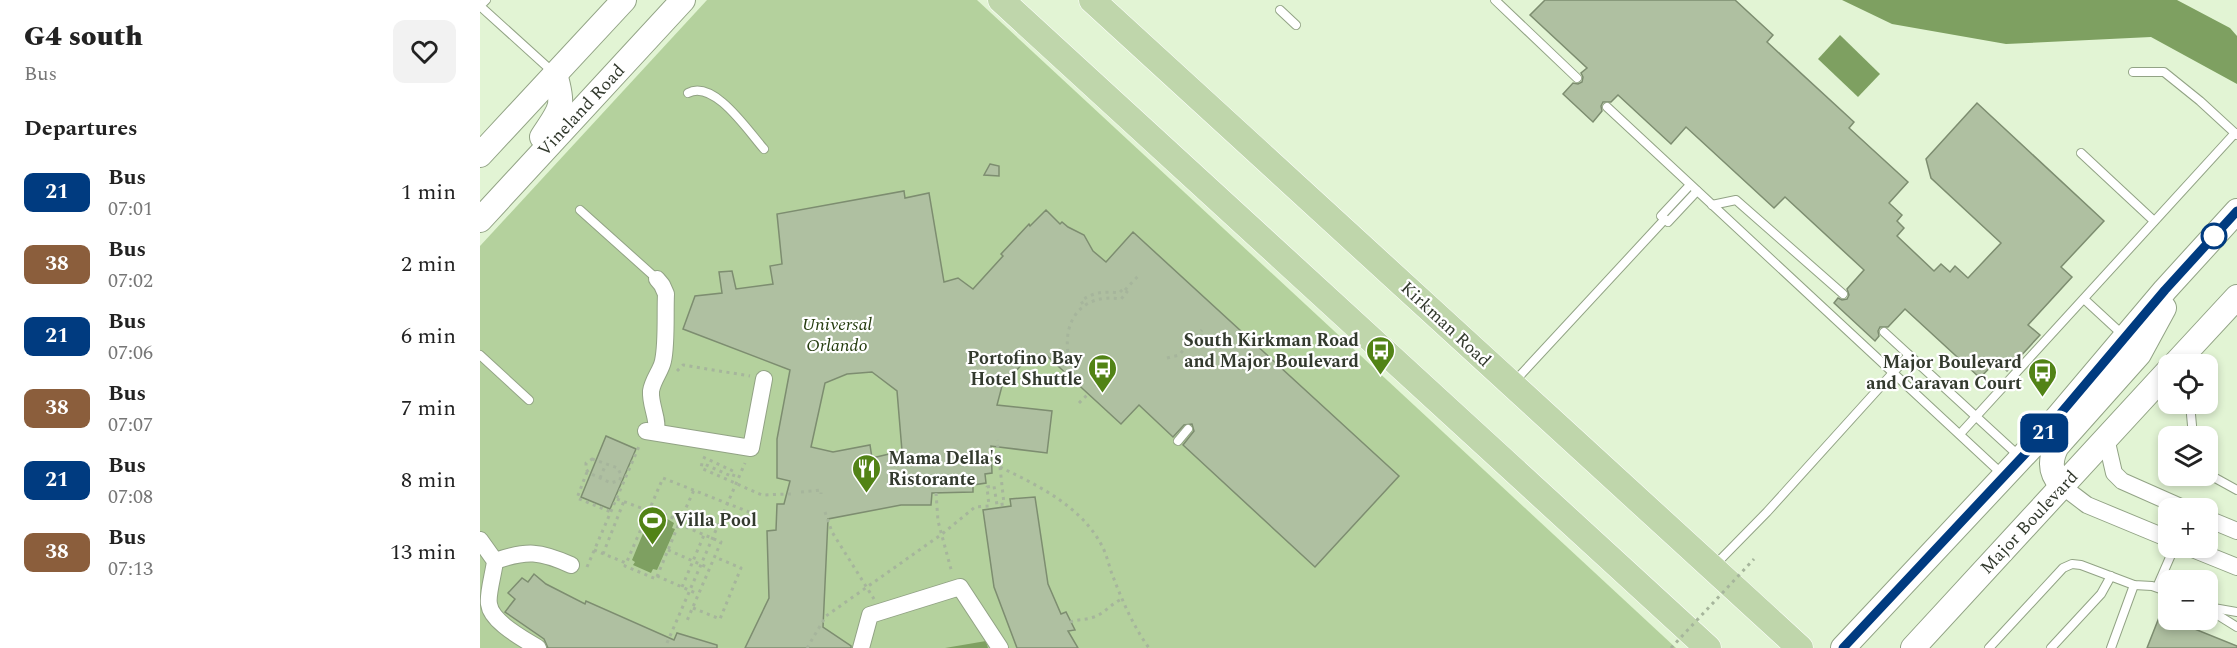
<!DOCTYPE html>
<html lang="en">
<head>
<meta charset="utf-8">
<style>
  :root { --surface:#fff; --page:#f2f2f2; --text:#222; --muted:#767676 }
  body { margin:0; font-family:Spectral,serif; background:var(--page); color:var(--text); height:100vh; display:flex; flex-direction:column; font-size:22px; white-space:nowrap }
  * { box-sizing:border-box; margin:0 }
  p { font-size:20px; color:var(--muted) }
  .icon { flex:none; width:33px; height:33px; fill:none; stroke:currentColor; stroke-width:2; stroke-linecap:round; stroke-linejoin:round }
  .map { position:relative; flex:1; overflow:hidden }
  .details { display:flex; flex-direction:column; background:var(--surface); width:480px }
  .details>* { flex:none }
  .badge { padding:0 12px; border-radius:9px; font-size:21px; line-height:39px }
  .tools { position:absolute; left:1678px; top:354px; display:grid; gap:12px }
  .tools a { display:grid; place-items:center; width:60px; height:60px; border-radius:12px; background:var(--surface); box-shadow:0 3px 9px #0003; font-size:30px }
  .map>.badge { position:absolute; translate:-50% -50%; box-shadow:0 0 0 3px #fff }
  h2 { padding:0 24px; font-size:22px; line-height:54px }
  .round { display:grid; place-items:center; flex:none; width:63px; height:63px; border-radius:12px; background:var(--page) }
  .head { display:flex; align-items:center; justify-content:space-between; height:102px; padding:0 24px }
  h1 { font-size:28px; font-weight:800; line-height:45px }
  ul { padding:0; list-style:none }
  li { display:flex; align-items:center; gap:18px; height:72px; padding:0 24px }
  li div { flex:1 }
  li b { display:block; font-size:22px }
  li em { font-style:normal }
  li .badge { min-width:66px; font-weight:700; text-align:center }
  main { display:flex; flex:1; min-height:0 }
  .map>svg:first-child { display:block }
</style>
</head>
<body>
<main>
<section class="details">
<div class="head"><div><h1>G4 south</h1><p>Bus</p></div><a class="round"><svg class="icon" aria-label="heart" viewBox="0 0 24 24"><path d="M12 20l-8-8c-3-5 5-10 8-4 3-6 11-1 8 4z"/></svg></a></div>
<h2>Departures</h2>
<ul>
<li><span class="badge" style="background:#003b80;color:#fff">21</span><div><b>Bus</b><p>07:01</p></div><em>1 min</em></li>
<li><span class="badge" style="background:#8b5e3c;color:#fff">38</span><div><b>Bus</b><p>07:02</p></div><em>2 min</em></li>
<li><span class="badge" style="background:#003b80;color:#fff">21</span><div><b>Bus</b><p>07:06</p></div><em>6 min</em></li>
<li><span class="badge" style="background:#8b5e3c;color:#fff">38</span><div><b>Bus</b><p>07:07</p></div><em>7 min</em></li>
<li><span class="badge" style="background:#003b80;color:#fff">21</span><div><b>Bus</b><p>07:08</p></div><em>8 min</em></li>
<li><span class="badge" style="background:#8b5e3c;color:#fff">38</span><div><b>Bus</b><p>07:13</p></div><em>13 min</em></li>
</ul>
</section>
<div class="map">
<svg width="1757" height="648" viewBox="0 0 1757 648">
  <rect width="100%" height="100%" fill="#e2f4d4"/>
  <path fill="#b4d19d" d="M227,0h270l699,648h-1196v-402z"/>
  <g fill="#7ea061">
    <path d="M1362,0h335l53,28 7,8v48l-86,-47 -145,7 -114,-20z"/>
    <path d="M1360,35l40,39 -22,23 -40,-38z"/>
    <path d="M174,515l10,2 10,6 -2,5 3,1 -18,41 -4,-1 -2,4 -18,-8 2,-3 -3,-2 17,-41 3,2z"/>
    <path d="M506,641l2,7h-43z"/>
  </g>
  <g fill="#afc0a1" stroke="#7d8d70" stroke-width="1.5" fill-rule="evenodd">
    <path d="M1065,0h190l38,35 -6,7 87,80 -5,6 59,54 -19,21 13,12 -5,6 7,7 -7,8 37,35 7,-7 9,8 5,-6 13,12 33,-35 -70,-65 -5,-19 51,-56 127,118 -43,46 11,10 -44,48 12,10 -33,36 -11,-10 -16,17 -75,-69 -17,18h-8l-2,4 1,5 -4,5 -41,-38 4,-5 4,2 5,-1 2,-4 -2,-6 17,-19 -79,-73 -11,11 -88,-81 -15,17 -53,-49 -7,7h-8l-2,4 1,5 -9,11 -30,-28 10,-11 5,1 4,-2 1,-5 -2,-4 6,-5 -57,-53z"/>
    <path d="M510,164l9,2v10l-15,-1z"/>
    <path d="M424,191l1,7 24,-5 15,89 14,-4 15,11 30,-33 -2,-2 28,-30 1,2 16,-16 14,14 2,-2 6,5 16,8 9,16 13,11 27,-30 266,244 -84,91 -132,-122 11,-14 -2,-7 -8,1 -11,12 -34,-32 -18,19 -75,-69 -19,4 -25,27 -5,19 55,6 -5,42 -56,-7 1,27 -7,1 1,9 -13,2v7l-41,1 -1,12h-30l-73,14 -5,108 28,19v2h-106l24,-50 -2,-67 9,-1 1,-26h7l6,-23 -13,-3v-39l13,-69 -107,-41 12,-33 27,-3 -3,-21 13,-1 4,18 37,-5 -3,-18 12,-2 -5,-50zM392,372l25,19 5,60 -30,7 -2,-13 -37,7 -22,-5 14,-64 22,-9z"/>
    <path d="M126,436l30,13 -26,60 -29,-12z"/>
    <path d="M555,497l13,87 13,30 5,-2 9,18 -7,1 10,17h-61l-23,-61 -11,-77 28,-4 -1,-7z"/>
    <path d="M54,574l12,10 39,20 1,-3 88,39 3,-7 40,12v3h-169l-4,-9 -39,-27 10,-13 -7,-6 14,-15 6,4z"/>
    <path d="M1680,615l77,31v2h-90z"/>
  </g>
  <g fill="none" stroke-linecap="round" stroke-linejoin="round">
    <defs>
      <g id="lane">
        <path d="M6,0l-6,6 74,67"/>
        <path d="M1015,0l82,78"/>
        <path d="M800,10l16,15"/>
        <path d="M1653,72h31l36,29 37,34"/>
        <path d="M208,93c26,-14 60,38 76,56"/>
        <path d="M1127,107l395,367"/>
        <path d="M1601,153l73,68"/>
        <path d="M1232,205l24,-5 107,94"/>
        <path d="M100,210l77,69"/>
        <path d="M1181,216l29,-31"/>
        <path d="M1188,222l29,-31"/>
        <path d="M1604,299l39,36"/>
        <path d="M1404,332l135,124"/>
        <path d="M0,355l49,45"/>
        <path d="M1034,382l151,-163"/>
        <path d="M1710,404l3,32"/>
        <path d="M1480,434l275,-301"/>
        <path d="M698,441l10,-12"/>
        <path d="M1728,474l29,16"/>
        <path d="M1234,566l53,-54 142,-157"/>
        <path d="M1677,587l17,-39"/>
        <path d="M1728,607l29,5"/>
        <path d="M1728,609l29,18"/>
        <path d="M1509,648l74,-80 9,-4 9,1 53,20 18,1 17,6"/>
        <path d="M1571,648l50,-54 10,-18"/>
        <path d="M1631,648l23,-63"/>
      </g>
      <g id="street">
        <path d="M166,431l105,17 13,-69"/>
        <path d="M176,432c3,-13 -6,-26 -5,-41 2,-12 10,-20 12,-30 4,-18 2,-48 3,-67l-4,-9 -5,-6"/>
        <path d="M1626,438l8,35 8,8 61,27"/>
        <path d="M1582,486l25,19 82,34"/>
        <path d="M1728,519l29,12"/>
        <path d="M0,540l15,21c-1,11 -8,34 -6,43 2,18 35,35 49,44"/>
        <path d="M1710,548l47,19"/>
        <path d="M15,561c32,-11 45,-10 76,4"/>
        <path d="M381,648l9,-33 90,-28 40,61"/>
      </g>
      <g id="secondary">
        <path d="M62,137c19,-29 23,-29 13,-63"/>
        <path d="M0,155l144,-155"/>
        <path d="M0,220l203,-220"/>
        <path d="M1695,364l62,-67"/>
        <path d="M1582,486c-12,-13 -13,-25 -5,-40l82,-92 25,-46"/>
        <path d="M1363,648l196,-209 126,-149 72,-79"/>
        <path d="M1433,648l256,-278"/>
      </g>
      <g id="primary">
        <path d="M521,0l707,648"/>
        <path d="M612,0l708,648"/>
      </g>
    </defs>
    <use href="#lane" stroke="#92a385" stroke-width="10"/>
    <use href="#street" stroke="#92a385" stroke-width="18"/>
    <use href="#secondary" stroke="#92a385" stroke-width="26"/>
    <use href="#primary" stroke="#fff" stroke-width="27"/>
    <g stroke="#a6b59c" stroke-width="3" stroke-dasharray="3 4.5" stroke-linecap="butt">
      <path d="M645,290l15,-16"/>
      <path d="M584,358l4,-5c-5,-36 17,-60 53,-54l6,-7 -4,-3 -4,4c-14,-2 -26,-1 -38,8l3,5"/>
      <path d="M687,358l12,-3 23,-25"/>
      <path d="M197,371l6,-6 67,11"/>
      <path d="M615,386l11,-11"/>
      <path d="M599,403l9,-9"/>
      <path d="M223,457l32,15 -2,5 -31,-14 -1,5 61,27 29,-1"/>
      <path d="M112,459l26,9 3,7 -1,5 -9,3 -22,-10 -3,-4v-6z"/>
      <path d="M520,467c39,19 83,40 103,81 4,8 6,18 9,26 10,26 21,52 37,74"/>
      <path d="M107,472l-10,26 34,14"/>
      <path d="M120,478l6,-14"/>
      <path d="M321,492l20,-2v4"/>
      <path d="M456,493l2,28 14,52"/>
      <path d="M137,499l32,12"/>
      <path d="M170,508l30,13 -24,58 -31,-13 38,-88 86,34"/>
      <path d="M345,512l7,20 42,67"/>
      <path d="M200,521l14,-31"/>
      <path d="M199,524l42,18 -35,81"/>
      <path d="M114,550l32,13"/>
      <path d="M188,550l41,18"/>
      <path d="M123,554l21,-53"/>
      <path d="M107,567l53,-123"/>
      <path d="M177,576l41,18"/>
      <path d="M202,587l22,-52"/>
      <path d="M213,608l27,11 21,-51 -26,-11"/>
      <path d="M590,622c9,-3 16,-2 24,-5 11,-4 18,-14 28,-18"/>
      <path d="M187,643l78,-180"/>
      <path d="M327,648l19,-32 116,-82 33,-27 14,-1 -2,-19 7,-1 3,19 7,-1 -7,-64"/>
    </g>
    <use href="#lane" stroke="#fff" stroke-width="8"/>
    <use href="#street" stroke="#fff" stroke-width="16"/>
    <use href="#secondary" stroke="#fff" stroke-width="24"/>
    <use href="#primary" stroke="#bfd6ab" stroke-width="26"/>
    <path stroke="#a6b59c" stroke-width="3" stroke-dasharray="3 4.5" stroke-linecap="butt" d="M1191,648l83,-89"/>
  </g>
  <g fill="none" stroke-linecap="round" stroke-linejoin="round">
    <defs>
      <path id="line" d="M1363,648l196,-209 126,-149 72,-79"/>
    </defs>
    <use href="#line" stroke="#fff" stroke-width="14"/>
    <use href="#line" stroke="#003b80" stroke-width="9"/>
  </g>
  <defs>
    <symbol id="bus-pin" viewBox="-11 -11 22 30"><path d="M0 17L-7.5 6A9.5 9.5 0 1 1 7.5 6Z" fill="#528316" stroke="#fff"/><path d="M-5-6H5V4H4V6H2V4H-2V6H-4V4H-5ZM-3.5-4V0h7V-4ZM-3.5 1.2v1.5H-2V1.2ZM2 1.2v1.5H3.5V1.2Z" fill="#fff"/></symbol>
    <symbol id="restaurant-pin" viewBox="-11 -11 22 30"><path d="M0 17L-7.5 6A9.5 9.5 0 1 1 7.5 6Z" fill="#528316" stroke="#fff"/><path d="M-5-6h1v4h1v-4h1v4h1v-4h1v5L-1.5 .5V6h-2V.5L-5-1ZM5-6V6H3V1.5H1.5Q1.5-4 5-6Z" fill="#fff"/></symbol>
    <symbol id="stadium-pin" viewBox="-11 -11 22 30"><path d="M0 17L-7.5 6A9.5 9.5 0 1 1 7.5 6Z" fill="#528316" stroke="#fff"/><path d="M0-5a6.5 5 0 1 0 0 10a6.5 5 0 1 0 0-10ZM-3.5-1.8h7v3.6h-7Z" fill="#fff"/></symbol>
  </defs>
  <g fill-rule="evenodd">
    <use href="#bus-pin" x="884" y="334" width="33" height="45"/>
    <use href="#bus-pin" x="606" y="352" width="33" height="45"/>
    <use href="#bus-pin" x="1546" y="356" width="33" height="45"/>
    <use href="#restaurant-pin" x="370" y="452" width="33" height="45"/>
    <use href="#stadium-pin" x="156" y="504" width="33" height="45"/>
  </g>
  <circle fill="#fff" stroke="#003b80" stroke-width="3" cx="1734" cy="236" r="12"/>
  <g text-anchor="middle" stroke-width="4.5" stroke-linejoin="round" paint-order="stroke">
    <g font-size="18" fill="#333a2e" stroke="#fff">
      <text transform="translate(101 110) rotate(-47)" y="6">Vineland Road</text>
      <text transform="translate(966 324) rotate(43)" y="6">Kirkman Road</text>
      <text transform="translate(1549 522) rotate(-47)" y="6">Major Boulevard</text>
    </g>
    <g font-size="18" font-style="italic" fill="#243b0d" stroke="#fff">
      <text x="357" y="330">Universal<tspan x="357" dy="21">Orlando</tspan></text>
    </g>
    <g font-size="18" font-weight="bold" fill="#333a2e" stroke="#fff" text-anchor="end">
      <text x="879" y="346">South Kirkman Road<tspan x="879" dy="21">and Major Boulevard</tspan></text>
      <text x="602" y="364">Portofino Bay<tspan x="602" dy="21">Hotel Shuttle</tspan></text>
      <text x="1542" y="368">Major Boulevard<tspan x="1542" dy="21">and Caravan Court</tspan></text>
      <text x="408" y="464" text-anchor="start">Mama Della's<tspan x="408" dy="21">Ristorante</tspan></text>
      <text x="194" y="526" text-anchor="start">Villa Pool</text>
    </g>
  </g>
</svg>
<div class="tools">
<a><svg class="icon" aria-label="locate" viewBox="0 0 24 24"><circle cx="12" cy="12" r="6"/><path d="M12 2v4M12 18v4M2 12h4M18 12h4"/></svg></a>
<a><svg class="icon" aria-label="layers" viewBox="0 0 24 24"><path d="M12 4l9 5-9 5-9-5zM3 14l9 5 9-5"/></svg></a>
<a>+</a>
<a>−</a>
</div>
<b class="badge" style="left:1564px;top:433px;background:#003b80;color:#fff">21</b>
</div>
</main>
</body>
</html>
